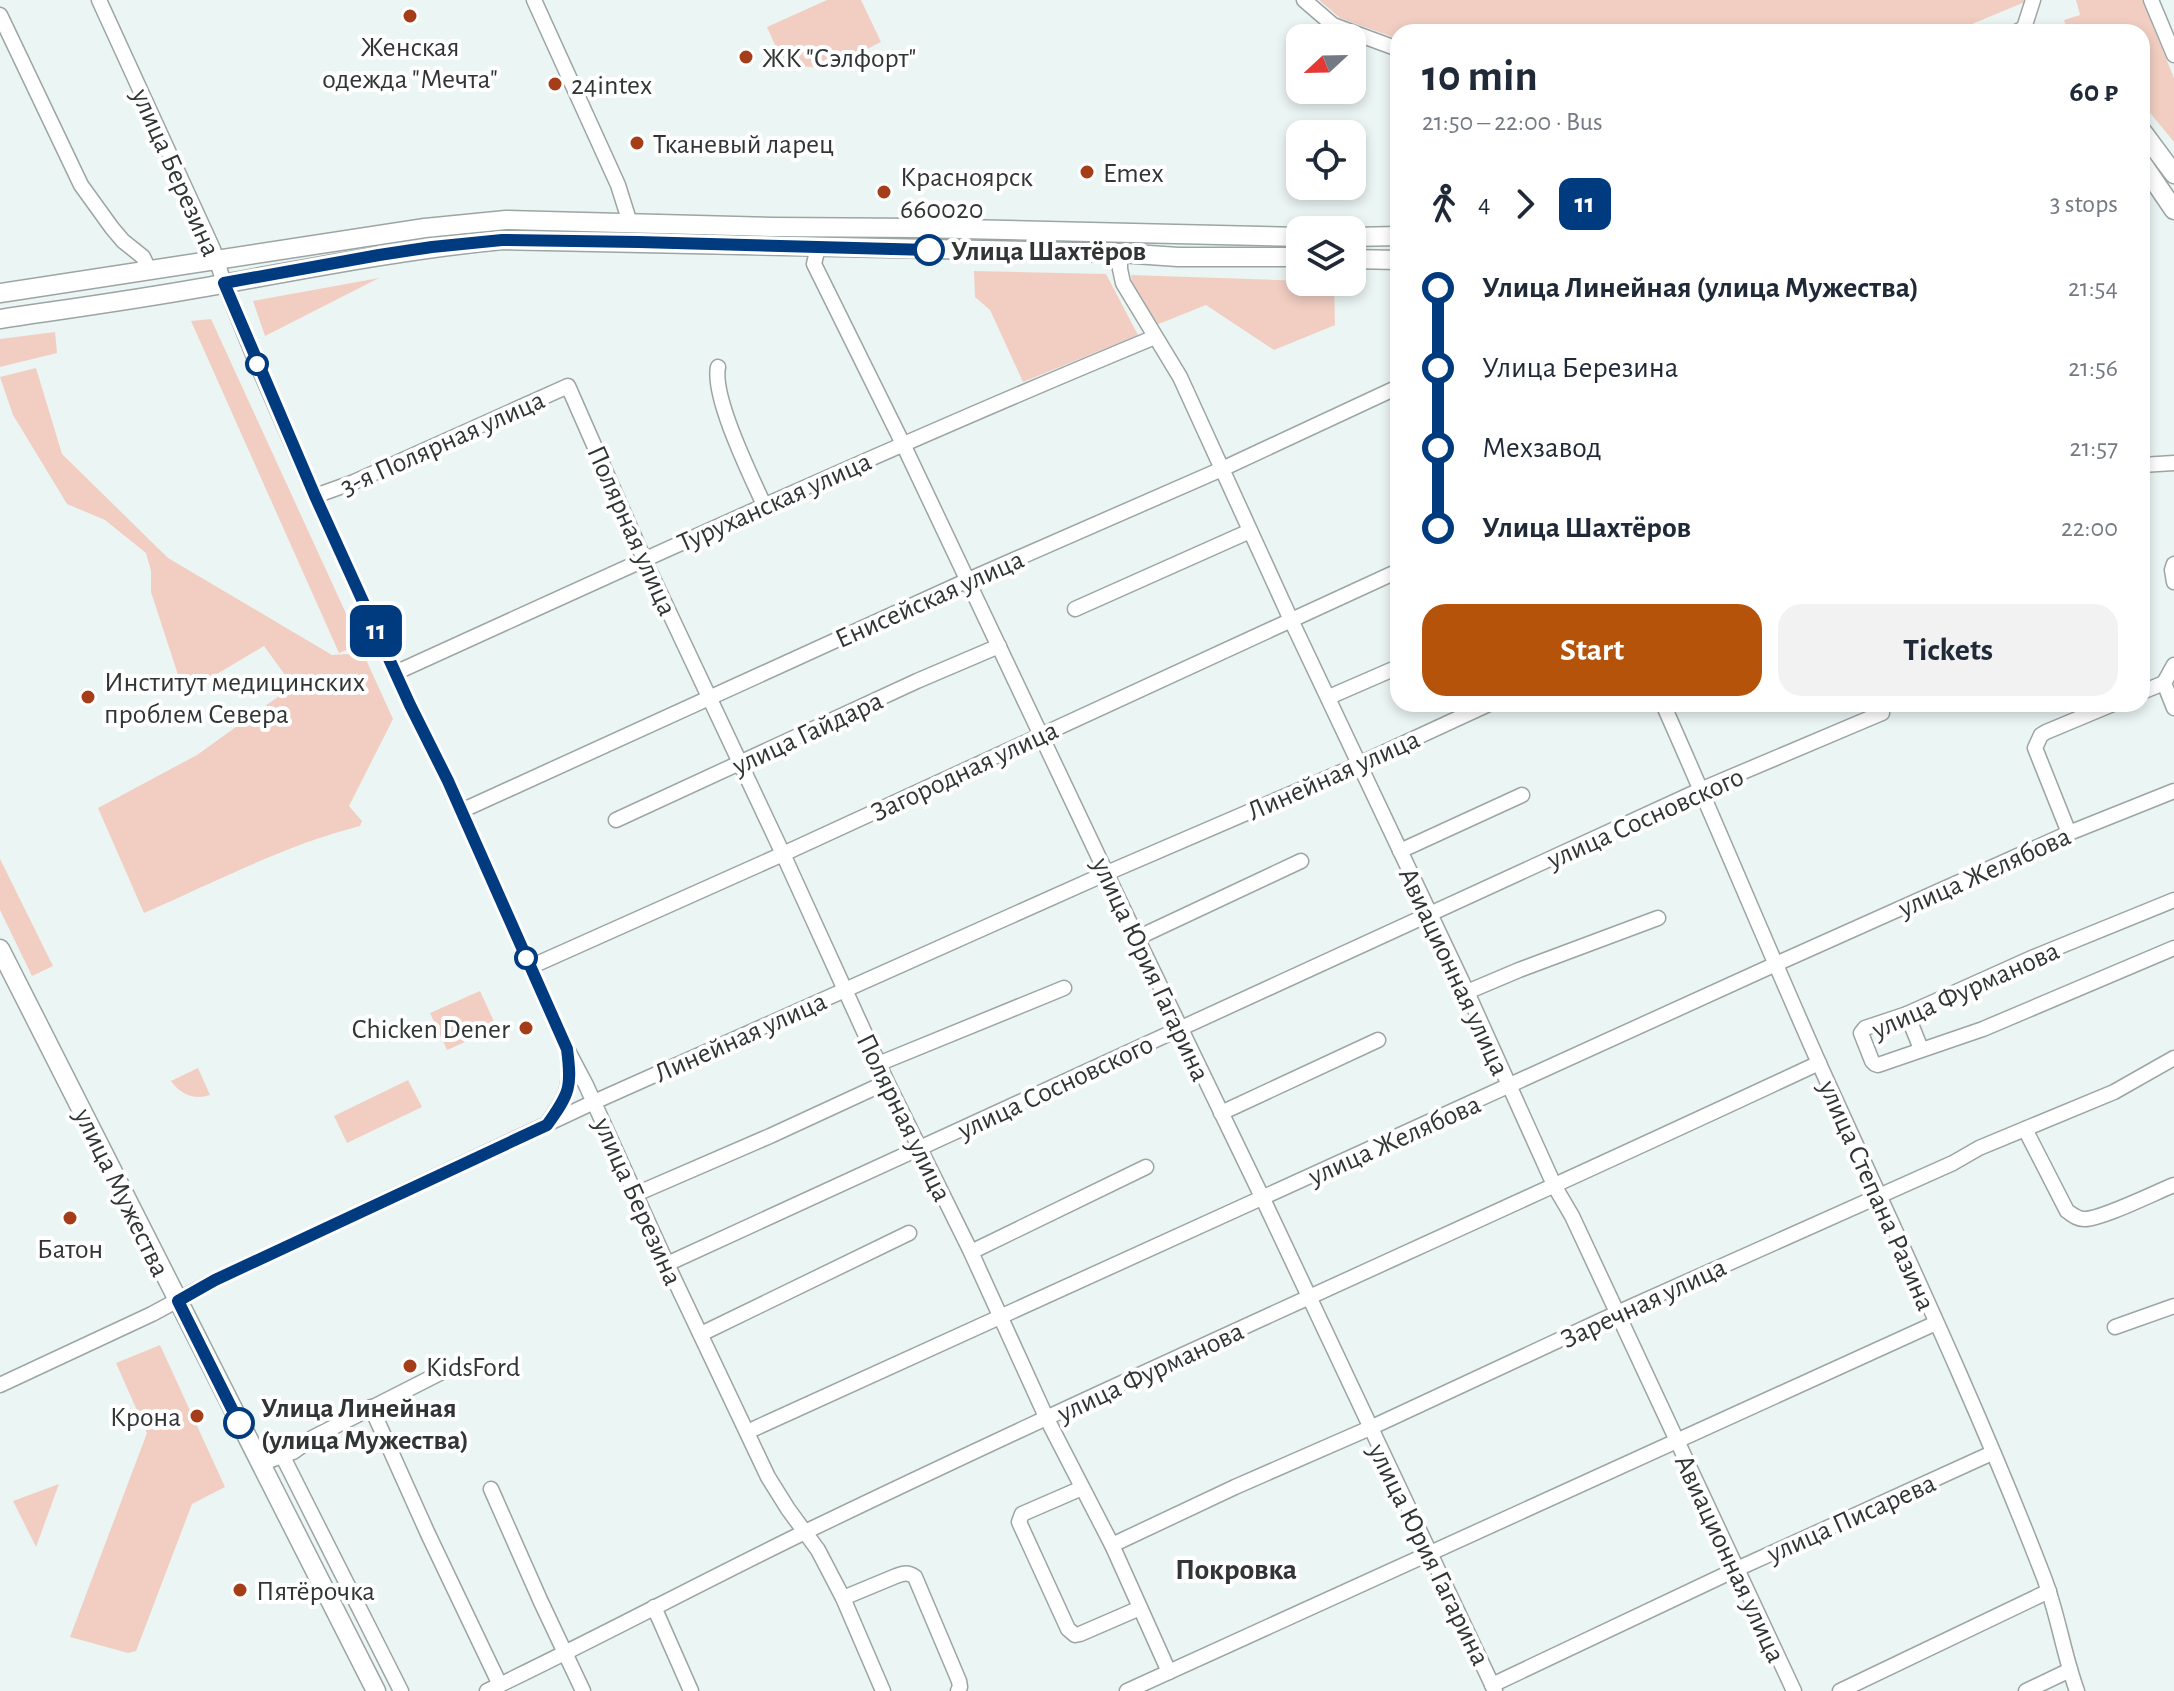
<!DOCTYPE html>
<html lang="en">
<head>
<meta charset="utf-8">
<style>
  :root { --surface:#fff; --page:#f2f2f3; --text:#1f2937; --muted:#747a83; --accent:#b45309 }
  body { margin:0; font-family:"Alegreya Sans",sans-serif; background:var(--page); color:var(--text); height:100vh; display:flex; flex-direction:column; font-size:30px; white-space:nowrap }
  * { box-sizing:border-box; margin:0 }
  p { font-size:26px; color:var(--muted) }
  .icon { flex:none; width:44px; height:44px; fill:none; stroke:currentColor; stroke-width:2; stroke-linecap:round; stroke-linejoin:round }
  .map { position:relative; flex:1; overflow:hidden }
  .panel { position:absolute; left:1390px; top:24px; width:760px; height:688px; display:flex; flex-direction:column; background:var(--surface); border-radius:24px; box-shadow:0 4px 12px #0003 }
  .panel>* { flex:none }
  .badge { padding:0 16px; border-radius:12px; font-size:28px; line-height:52px }
  .needle { width:52px; rotate:248deg }
  .buttons { position:absolute; left:1286px; top:24px; display:grid; gap:16px }
  .buttons a { display:grid; place-items:center; width:80px; height:80px; border-radius:16px; background:var(--surface); box-shadow:0 4px 12px #0003; font-size:40px }
  .map>.badge { position:absolute; translate:-50% -50%; box-shadow:0 0 0 4px #fff }
  .legs { display:flex; align-items:center; gap:12px; height:88px; padding:0 32px; font-size:26px }
  .legs p { margin-inline-start:auto }
  .summary { display:flex; align-items:center; justify-content:space-between; height:136px; padding:0 32px }
  h1 { font-size:44px; font-weight:700; line-height:60px }
  .action { display:flex; gap:16px; margin-top:auto; padding:16px 32px }
  .action a { flex:1; height:92px; border-radius:24px; background:var(--accent); color:#fff; font-size:32px; font-weight:700; line-height:92px; text-align:center }
  .action a+a { background:var(--page); color:var(--text) }
  ul { padding:0 32px; list-style:none }
  li { display:flex; align-items:center; gap:28px; height:80px; font-size:30px }
  li i { display:grid; place-items:center; width:12px; height:100%; margin:0 10px; background:currentColor }
  li i::after { content:''; width:20px; height:20px; margin:-10px; border:6px solid; border-radius:50%; background:var(--surface) }
  li p { margin-inline-start:auto }
  li:first-child i { background:linear-gradient(#0000 50%,currentColor 0) }
  li:last-child i { background:linear-gradient(currentColor 50%,#0000 0) }
  .map>svg:first-child { display:block }
</style>
</head>
<body>
<div class="map">
<svg width="2174" height="1691" viewBox="0 0 2174 1691">
  <rect width="100%" height="100%" fill="#ebf5f4"/>
  <g fill="#f2cec2">
    <path d="M827,0h34l20,42 -54,27 -25,-3 -22,-10 -13,-29z"/>
    <path d="M1319,0h705l1,2 -72,30h-426l-10,-3 -9,3h-110v7l-58,-21z"/>
    <path d="M2076,0h66l32,78v64l-32,-39v-71h-74l-4,-12 16,-5z"/>
    <path d="M974,271l132,3 32,61 -115,47 -33,-72 -15,-13z"/>
    <path d="M1131,275l203,7 1,43 -61,25 -68,-45 -50,20 -24,-40z"/>
    <path d="M379,278l-114,58 -12,-35z"/>
    <path d="M211,319l149,325 -21,9 -148,-332z"/>
    <path d="M55,332l2,21 -57,14v-28z"/>
    <path d="M36,368l26,86 106,104 164,97 31,-2 30,66 -44,87 13,15 -2,5c-75,19 -145,56 -216,87l-46,-105 99,-53 96,-69 -29,-40 -74,44 -10,-9 -29,-89v-21l-5,-18 -41,-33 -38,-16 -54,-89 -13,-38z"/>
    <path d="M0,859l53,107 -21,10 -32,-66z"/>
    <path d="M480,991l17,37 -50,22 -17,-37z"/>
    <path d="M198,1068l12,27c-16,5 -29,0 -39,-14z"/>
    <path d="M408,1080l14,27 -75,36 -13,-27z"/>
    <path d="M160,1345l65,142 -33,17 -56,147 -8,2 -58,-16 77,-204 -31,-70z"/>
    <path d="M59,1484l-23,63 -23,-46z"/>
  </g>
  <g fill="none" stroke-linecap="round" stroke-linejoin="round">
    <defs>
      <g id="minor">
        <path d="M99,0l114,249 11,34 30,74 61,139 95,209 38,76 119,268 19,36 81,179 101,213 20,32 30,41 25,48 40,93"/>
        <path d="M534,0l84,185 12,38"/>
        <path d="M1304,0l29,25 65,24"/>
        <path d="M2151,0l23,55"/>
        <path d="M0,15l81,170 31,43 11,13 20,16 6,13"/>
        <path d="M2016,32l8,-4 9,-28"/>
        <path d="M818,247l-4,17 89,180 234,494 126,261 232,492"/>
        <path d="M1120,253v16l3,14 57,94 111,243 176,372 88,195 17,29 222,475"/>
        <path d="M718,367c-6,30 32,107 46,138"/>
        <path d="M2142,465l32,-2"/>
        <path d="M315,496l39,-14 214,-96 76,173 139,295 104,228 84,170 76,167 65,126 57,127"/>
        <path d="M2174,564l-2,6 2,12"/>
        <path d="M1075,609l175,-78"/>
        <path d="M2174,665l-10,18 10,25"/>
        <path d="M395,673c252,-115 504,-230 760,-336"/>
        <path d="M2142,692l22,-9"/>
        <path d="M1329,697l69,-30"/>
        <path d="M1663,704c54,121 105,245 159,366 76,168 155,334 221,505 15,38 20,78 34,116"/>
        <path d="M461,811l507,-231 254,-111 176,-82"/>
        <path d="M616,820l301,-139 82,-35"/>
        <path d="M2069,833l-34,-85 6,-13 5,-3 67,-28"/>
        <path d="M1400,851l122,-56"/>
        <path d="M2174,900l-140,57 -127,57 -42,14 -4,5 11,28 3,3 3,1 105,-36 191,-81"/>
        <path d="M1137,938l164,-77"/>
        <path d="M530,967l253,-113 615,-283"/>
        <path d="M1467,992l52,-22 139,-52"/>
        <path d="M1907,1014l14,35"/>
        <path d="M878,1064l186,-76"/>
        <path d="M1221,1113l157,-73"/>
        <path d="M547,1124c17,-24 25,-34 21,-65"/>
        <path d="M2025,1129l42,82c6,4 10,8 17,8 16,1 72,-27 90,-34"/>
        <path d="M636,1194l134,-58 117,-54"/>
        <path d="M971,1252l175,-85"/>
        <path d="M667,1264l1033,-474 182,-77"/>
        <path d="M2115,1327l59,-21"/>
        <path d="M701,1334l208,-101"/>
        <path d="M0,1385l152,-71 63,-34 379,-178 513,-229 239,-103 143,-66"/>
        <path d="M371,1407l57,127 72,151"/>
        <path d="M747,1432l1029,-468 293,-131 105,-42"/>
        <path d="M283,1457l118,234"/>
        <path d="M260,1464l33,-12 21,-15 132,-67"/>
        <path d="M1082,1488l-60,26 -3,8 49,107 7,6 5,-1 60,-26"/>
        <path d="M491,1489l50,113 42,89"/>
        <path d="M1112,1545l123,-58 135,-59 247,-115 336,-150 26,-15 135,-56 60,-34"/>
        <path d="M843,1598l53,-22c8,-3 12,-4 19,1l44,104 1,6 -2,4"/>
        <path d="M654,1607l37,84"/>
        <path d="M1492,1685l245,-116 255,-116"/>
        <path d="M487,1691c107,-51 211,-107 318,-159 336,-162 677,-311 1014,-469"/>
        <path d="M1127,1691l809,-368"/>
        <path d="M1840,1691l209,-100"/>
        <path d="M2026,1691l44,-21"/>
      </g>
      <g id="major">
        <path d="M2142,131l32,43"/>
        <path d="M2142,163l32,47"/>
        <path d="M1352,237l46,-1"/>
        <path d="M1352,259l46,1"/>
        <path d="M0,293l425,-65 81,-8 266,7 146,1 382,9"/>
        <path d="M0,319c67,-10 133,-19 200,-31 101,-18 200,-38 302,-48l618,13 58,4h122"/>
        <path d="M0,949l376,742"/>
      </g>
    </defs>
    <use href="#minor" stroke="#9ca5a4" stroke-width="17"/>
    <use href="#major" stroke="#9ca5a4" stroke-width="21"/>
    <use href="#minor" stroke="#fff" stroke-width="14"/>
    <use href="#major" stroke="#fff" stroke-width="18"/>
  </g>
  <g fill="none" stroke-linecap="round" stroke-linejoin="round">
    <defs>
      <path id="line-1" d="M239,1423l-61,-122 37,-21 332,-155c23,-32 25,-38 20,-76l-119,-268 -38,-76 -95,-209 -91,-213 155,-28 53,-8 70,-7 137,2 290,8"/>
    </defs>
    <use href="#line-1" stroke="#fff" stroke-width="18"/>
    <use href="#line-1" stroke="#003b80" stroke-width="12"/>
  </g>
  <g fill="#a53e18" stroke="#fff" stroke-width="3">
    <circle cx="410" cy="16" r="8"/>
    <circle cx="746" cy="57" r="8"/>
    <circle cx="555" cy="84" r="8"/>
    <circle cx="637" cy="143" r="8"/>
    <circle cx="1087" cy="172" r="8"/>
    <circle cx="884" cy="192" r="8"/>
    <circle cx="88" cy="697" r="8"/>
    <circle cx="526" cy="1028" r="8"/>
    <circle cx="70" cy="1218" r="8"/>
    <circle cx="410" cy="1366" r="8"/>
    <circle cx="197" cy="1416" r="8"/>
    <circle cx="240" cy="1590" r="8"/>
  </g>
  <g fill="#fff" stroke="#003b80" stroke-width="4">
    <circle cx="929" cy="250" r="14"/>
    <circle cx="257" cy="364" r="10"/>
    <circle cx="526" cy="958" r="10"/>
    <circle cx="239" cy="1423" r="14"/>
  </g>
  <g text-anchor="middle" stroke-width="8" stroke-linejoin="round" paint-order="stroke">
    <g font-size="28" fill="#313535" stroke="#fff" text-anchor="start">
      <text x="410" y="56" text-anchor="middle">Женская<tspan x="410" dy="32">одежда "Мечта"</tspan></text>
      <text x="762" y="67">ЖК "Сэлфорт"</text>
      <text x="571" y="94">24intex</text>
      <text x="653" y="153">Тканевый ларец</text>
      <text x="1103" y="182">Emex</text>
      <text x="900" y="186">Красноярск<tspan x="900" dy="32">660020</tspan></text>
      <text x="104" y="691">Институт медицинских<tspan x="104" dy="32">проблем Севера</tspan></text>
      <text x="510" y="1038" text-anchor="end">Chicken Dener</text>
      <text x="70" y="1258" text-anchor="middle">Батон</text>
      <text x="426" y="1376">KidsFord</text>
      <text x="181" y="1426" text-anchor="end">Крона</text>
      <text x="256" y="1600">Пятёрочка</text>
    </g>
    <g font-size="28" fill="#313535" stroke="#fff">
      <text transform="translate(177 172) rotate(66)" y="10">улица Березина</text>
      <text transform="translate(442 442) rotate(-24)" y="10">3-я Полярная улица</text>
      <text transform="translate(774 501) rotate(-24)" y="10">Туруханская улица</text>
      <text transform="translate(633 530) rotate(66)" y="10">Полярная улица</text>
      <text transform="translate(929 598) rotate(-24)" y="10">Енисейская улица</text>
      <text transform="translate(807 732) rotate(-25)" y="10">улица Гайдара</text>
      <text transform="translate(964 770) rotate(-25)" y="10">Загородная улица</text>
      <text transform="translate(1333 774) rotate(-24)" y="10">Линейная улица</text>
      <text transform="translate(1645 817) rotate(-24)" y="10">улица Сосновского</text>
      <text transform="translate(1984 871) rotate(-24)" y="10">улица Желябова</text>
      <text transform="translate(1152 969) rotate(65)" y="10">улица Юрия Гагарина</text>
      <text transform="translate(1455 971) rotate(65)" y="10">Авиационная улица</text>
      <text transform="translate(1965 989) rotate(-24)" y="10">улица Фурманова</text>
      <text transform="translate(740 1036) rotate(-24)" y="10">Линейная улица</text>
      <text transform="translate(1055 1086) rotate(-25)" y="10">улица Сосновского</text>
      <text transform="translate(905 1117) rotate(64)" y="10">Полярная улица</text>
      <text transform="translate(1394 1139) rotate(-24)" y="10">улица Желябова</text>
      <text transform="translate(123 1192) rotate(64)" y="10">улица Мужества</text>
      <text transform="translate(1878 1195) rotate(66)" y="10">улица Степана Разина</text>
      <text transform="translate(639 1201) rotate(66)" y="10">улица Березина</text>
      <text transform="translate(1643 1302) rotate(-25)" y="10">Заречная улица</text>
      <text transform="translate(1150 1371) rotate(-25)" y="10">улица Фурманова</text>
      <text transform="translate(1851 1517) rotate(-24)" y="10">улица Писарева</text>
      <text transform="translate(1430 1554) rotate(64)" y="10">улица Юрия Гагарина</text>
      <text transform="translate(1731 1558) rotate(65)" y="10">Авиационная улица</text>
    </g>
    <g font-size="28" font-weight="bold" fill="#313535" stroke="#fff" text-anchor="start">
      <text x="951" y="260">Улица Шахтёров</text>
      <text x="261" y="1417">Улица Линейная<tspan x="261" dy="32">(улица Мужества)</tspan></text>
    </g>
    <g font-size="30" font-weight="bold" fill="#313535" stroke="#fff">
      <text x="1236" y="1579">Покровка</text>
    </g>
  </g>
</svg>
<div class="buttons">
<a><svg class="needle" viewBox="-14 -14 28 28"><path d="M0-13l5 13h-10z" fill="#e53935"/><path d="M0 13l5-13h-10z" fill="#747a83"/></svg></a>
<a><svg class="icon" aria-label="locate" viewBox="0 0 24 24"><circle cx="12" cy="12" r="6"/><path d="M12 2v4M12 18v4M2 12h4M18 12h4"/></svg></a>
<a><svg class="icon" aria-label="layers" viewBox="0 0 24 24"><path d="M12 4l9 5-9 5-9-5zM3 14l9 5 9-5"/></svg></a>
</div>
<b class="badge" style="left:376px;top:631px;background:#003b80;color:#fff">11</b>
<section class="panel">
<div class="summary"><div><h1>10 min</h1><p>21:50 – 22:00 · Bus</p></div><b>60 ₽</b></div>
<div class="legs"><svg class="icon" aria-label="walk" viewBox="0 0 24 24"><circle cx="13" cy="4" r="2"/><path d="M13 8l-2 6 4 7M11 14l-3 7M7 12l3-4h3l4 4"/></svg>4<svg class="icon" aria-label="forward" viewBox="0 0 24 24"><path d="M9 5l7 7-7 7"/></svg><b class="badge" style="background:#003b80;color:#fff">11</b><p>3 stops</p></div>
<ul>
<li><i style="color:#003b80"></i><b>Улица Линейная (улица Мужества)</b><p>21:54</p></li>
<li><i style="color:#003b80"></i><span>Улица Березина</span><p>21:56</p></li>
<li><i style="color:#003b80"></i><span>Мехзавод</span><p>21:57</p></li>
<li><i style="color:#003b80"></i><b>Улица Шахтёров</b><p>22:00</p></li>
</ul>
<div class="action"><a>Start</a><a>Tickets</a></div>
</section>
</div>
</body>
</html>
